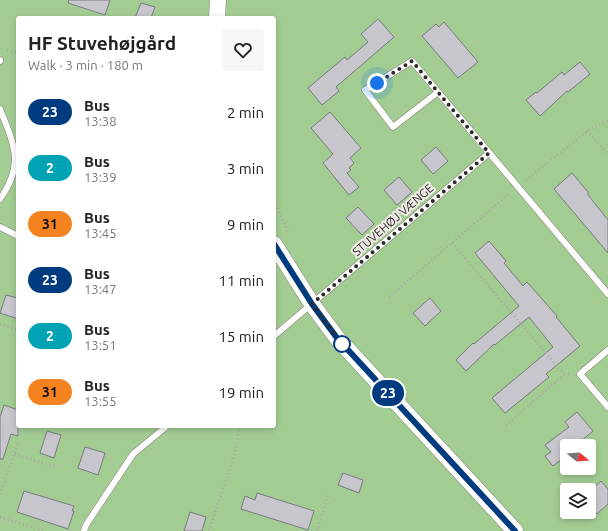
<!DOCTYPE html>
<html lang="en">
<head>
<meta charset="utf-8">
<style>
  :root { --surface:#fff; --page:#f6f6f6; --text:#202124; --muted:#757577 }
  body { margin:0; font-family:Ubuntu,sans-serif; background:var(--page); color:var(--text); height:100vh; display:flex; flex-direction:column; font-size:15px; white-space:nowrap }
  * { box-sizing:border-box; margin:0 }
  p { font-size:13px; color:var(--muted) }
  .icon { flex:none; width:22px; height:22px; fill:none; stroke:currentColor; stroke-width:2; stroke-linecap:round; stroke-linejoin:round }
  .map { position:relative; flex:1; overflow:hidden }
  .drawer { position:absolute; left:16px; top:16px; width:260px; height:412px; display:flex; flex-direction:column; background:var(--surface); border-radius:4px; box-shadow:0 2px 6px #0003 }
  .drawer>* { flex:none }
  .badge { padding:0 8px; border-radius:13px; font-size:14px; line-height:26px }
  .needle { width:26px; rotate:107deg }
  .tools { position:absolute; left:560px; top:439px; display:grid; gap:8px }
  .tools a { display:grid; place-items:center; width:36px; height:36px; border-radius:4px; background:var(--surface); box-shadow:0 2px 6px #0003; font-size:20px }
  .you { position:absolute; width:20px; height:20px; margin:-10px; border:3px solid #fff; border-radius:50%; background:#1a73e8; box-shadow:0 0 0 6px #1a73e833 }
  .map>.badge { position:absolute; translate:-50% -50%; box-shadow:0 0 0 2px #fff }
  .round { display:grid; place-items:center; flex:none; width:42px; height:42px; border-radius:4px; background:var(--page) }
  .summary { display:flex; align-items:center; justify-content:space-between; height:68px; padding:0 12px }
  h1 { font-size:19px; font-weight:700; line-height:30px }
  ul { padding:0; list-style:none }
  li { display:flex; align-items:center; gap:12px; height:56px; padding:0 12px }
  li div { flex:1 }
  li b { display:block; font-size:15px }
  li em { font-style:normal }
  li .badge { min-width:44px; font-weight:700; text-align:center }
  .map>svg:first-child { display:block }
</style>
</head>
<body>
<div class="map">
<svg width="608" height="531" viewBox="0 0 608 531">
  <rect width="100%" height="100%" fill="#f1ece7"/>
  <path fill="#a3cc93" fill-rule="evenodd" d="M0,0h608v531h-608zM18,18h256v408h-256zM567,446h22v22h-22zM567,490h22v22h-22z"/>
  <g fill="#c7c6cd" stroke="#7b7a80">
    <path d="M69,0h41l-5,15 -37,-12z"/>
    <path d="M141,3l14,4 -4,11h-16z"/>
    <path d="M378,19l16,18 -58,50 3,4 -17,14 -14,-17 37,-31 2,3 21,-18 -7,-8z"/>
    <path d="M444,22l34,40 -20,16 -36,-42 14,-12 3,3z"/>
    <path d="M580,62l10,12 -22,18 -1,-1 -27,25 -14,-16 10,-8 1,1 25,-21 2,3z"/>
    <path d="M330,112l31,36 -11,10 4,5 -5,5 2,2 -4,3 12,14 -10,8 -26,-32 10,-9 -22,-26z"/>
    <path d="M436,147l12,14 -15,13 -12,-14z"/>
    <path d="M572,173l16,19v3l20,25v33l-54,-64z"/>
    <path d="M399,177l13,15 -15,13 -13,-15z"/>
    <path d="M358,207l16,17 -12,11 -16,-17z"/>
    <path d="M489,241l17,20 -2,2 19,23 4,-4 30,34 -1,1 24,29 -34,28 3,3 -44,36 -13,-15 61,-51 -24,-30 -34,28 -1,-1 -28,27 -10,-11 17,-17 1,1 45,-38 -44,-53z"/>
    <path d="M6,295l12,3v21l-18,-6z"/>
    <path d="M430,298l11,13 -16,15 -12,-13z"/>
    <path d="M4,405l14,5v26l-7,-2 -8,25h-3v-42z"/>
    <path d="M577,412l16,19 -18,15h-8v9l-14,11 -8,-10 6,-4 -6,-7 24,-18 -4,-5z"/>
    <path d="M47,431l14,4 -7,23 -14,-5z"/>
    <path d="M85,447l20,6 -7,22 -20,-7z"/>
    <path d="M343,473l20,7 -4,13 -21,-8z"/>
    <path d="M601,481l7,8v15l-11,10 -8,-10v-12z"/>
    <path d="M24,491l50,15 -2,5h2l-6,18 -51,-17z"/>
    <path d="M257,493l57,18 -6,19 -67,-21 4,-13 10,4z"/>
    <path d="M190,512l16,5 -4,14h-18z"/>
  </g>
  <g fill="none" stroke-linecap="round" stroke-linejoin="round">
    <defs>
      <g id="service">
        <path d="M0,60v1"/>
        <path d="M438,92l-45,35 -28,-37 47,-29c65,78 131,155 196,233"/>
        <path d="M0,109c14,36 25,55 0,90"/>
        <path d="M0,227l18,9"/>
        <path d="M274,336l215,-183"/>
        <path d="M608,350l-28,24 28,33"/>
        <path d="M84,531l2,-6 47,-71 34,-28"/>
      </g>
      <g id="tertiary">
        <path d="M217,18l1,-18"/>
        <path d="M274,244l38,60 25,34 178,193"/>
      </g>
    </defs>
    <use href="#service" stroke="#86817c" stroke-width="7"/>
    <use href="#tertiary" stroke="#86817c" stroke-width="17"/>
    <g stroke="#aba7a3" stroke-width="2.5" stroke-dasharray="1 3" stroke-linecap="butt">
      <path d="M7,50l11,3"/>
      <path d="M587,131l21,23"/>
      <path d="M526,180l64,-51 18,-8"/>
      <path d="M274,201l15,33"/>
      <path d="M452,243l111,130 6,1"/>
      <path d="M389,297l121,-104"/>
      <path d="M0,324l18,6"/>
      <path d="M506,425l60,-52"/>
      <path d="M15,454l42,13"/>
      <path d="M0,494l18,-50"/>
      <path d="M0,517l44,14"/>
      <path d="M209,531l25,-74 6,-31"/>
      <path d="M317,531l12,-38"/>
    </g>
    <use href="#service" stroke="#fff" stroke-width="6"/>
    <use href="#tertiary" stroke="#fff" stroke-width="16"/>
  </g>
  <g fill="none" stroke-linecap="round" stroke-linejoin="round">
    <defs>
      <path id="line" d="M274,244l38,60 25,34 178,193"/>
    </defs>
    <use href="#line" stroke="#fff" stroke-width="9"/>
    <use href="#line" stroke="#003b80" stroke-width="6"/>
    <path stroke="#2d2b29" stroke-width="4" stroke-dasharray="0 7.2" d="M342,344l-30,-40 177,-151 -77,-92 -35,22"/>
  </g>
  <circle fill="#fff" stroke="#003b80" stroke-width="2" cx="342" cy="344" r="8"/>
  <g text-anchor="middle" stroke-width="4" stroke-linejoin="round" paint-order="stroke">
    <g font-size="12" fill="#2d2b29" stroke="#f1ece7">
      <text transform="translate(393 220) rotate(-41)" y="4">STUVEHØJ VÆNGE</text>
    </g>
  </g>
</svg>
<div class="tools">
<a><svg class="needle" viewBox="-14 -14 28 28"><path d="M0-13l5 13h-10z" fill="#e53935"/><path d="M0 13l5-13h-10z" fill="#757577"/></svg></a>
<a><svg class="icon" aria-label="layers" viewBox="0 0 24 24"><path d="M12 4l9 5-9 5-9-5zM3 14l9 5 9-5"/></svg></a>
</div>
<div class="you" style="left:377px;top:83px"></div>
<b class="badge" style="left:388px;top:393px;background:#003b80;color:#fff">23</b>
<section class="drawer">
<div class="summary"><div><h1>HF Stuvehøjgård</h1><p>Walk · 3 min · 180 m</p></div><a class="round"><svg class="icon" aria-label="heart" viewBox="0 0 24 24"><path d="M12 20l-8-8c-3-5 5-10 8-4 3-6 11-1 8 4z"/></svg></a></div>
<ul>
<li><span class="badge" style="background:#003b80;color:#fff">23</span><div><b>Bus</b><p>13:38</p></div><em>2 min</em></li>
<li><span class="badge" style="background:#00a3b4;color:#fff">2</span><div><b>Bus</b><p>13:39</p></div><em>3 min</em></li>
<li><span class="badge" style="background:#f58220;color:#111">31</span><div><b>Bus</b><p>13:45</p></div><em>9 min</em></li>
<li><span class="badge" style="background:#003b80;color:#fff">23</span><div><b>Bus</b><p>13:47</p></div><em>11 min</em></li>
<li><span class="badge" style="background:#00a3b4;color:#fff">2</span><div><b>Bus</b><p>13:51</p></div><em>15 min</em></li>
<li><span class="badge" style="background:#f58220;color:#111">31</span><div><b>Bus</b><p>13:55</p></div><em>19 min</em></li>
</ul>
</section>
</div>
</body>
</html>
